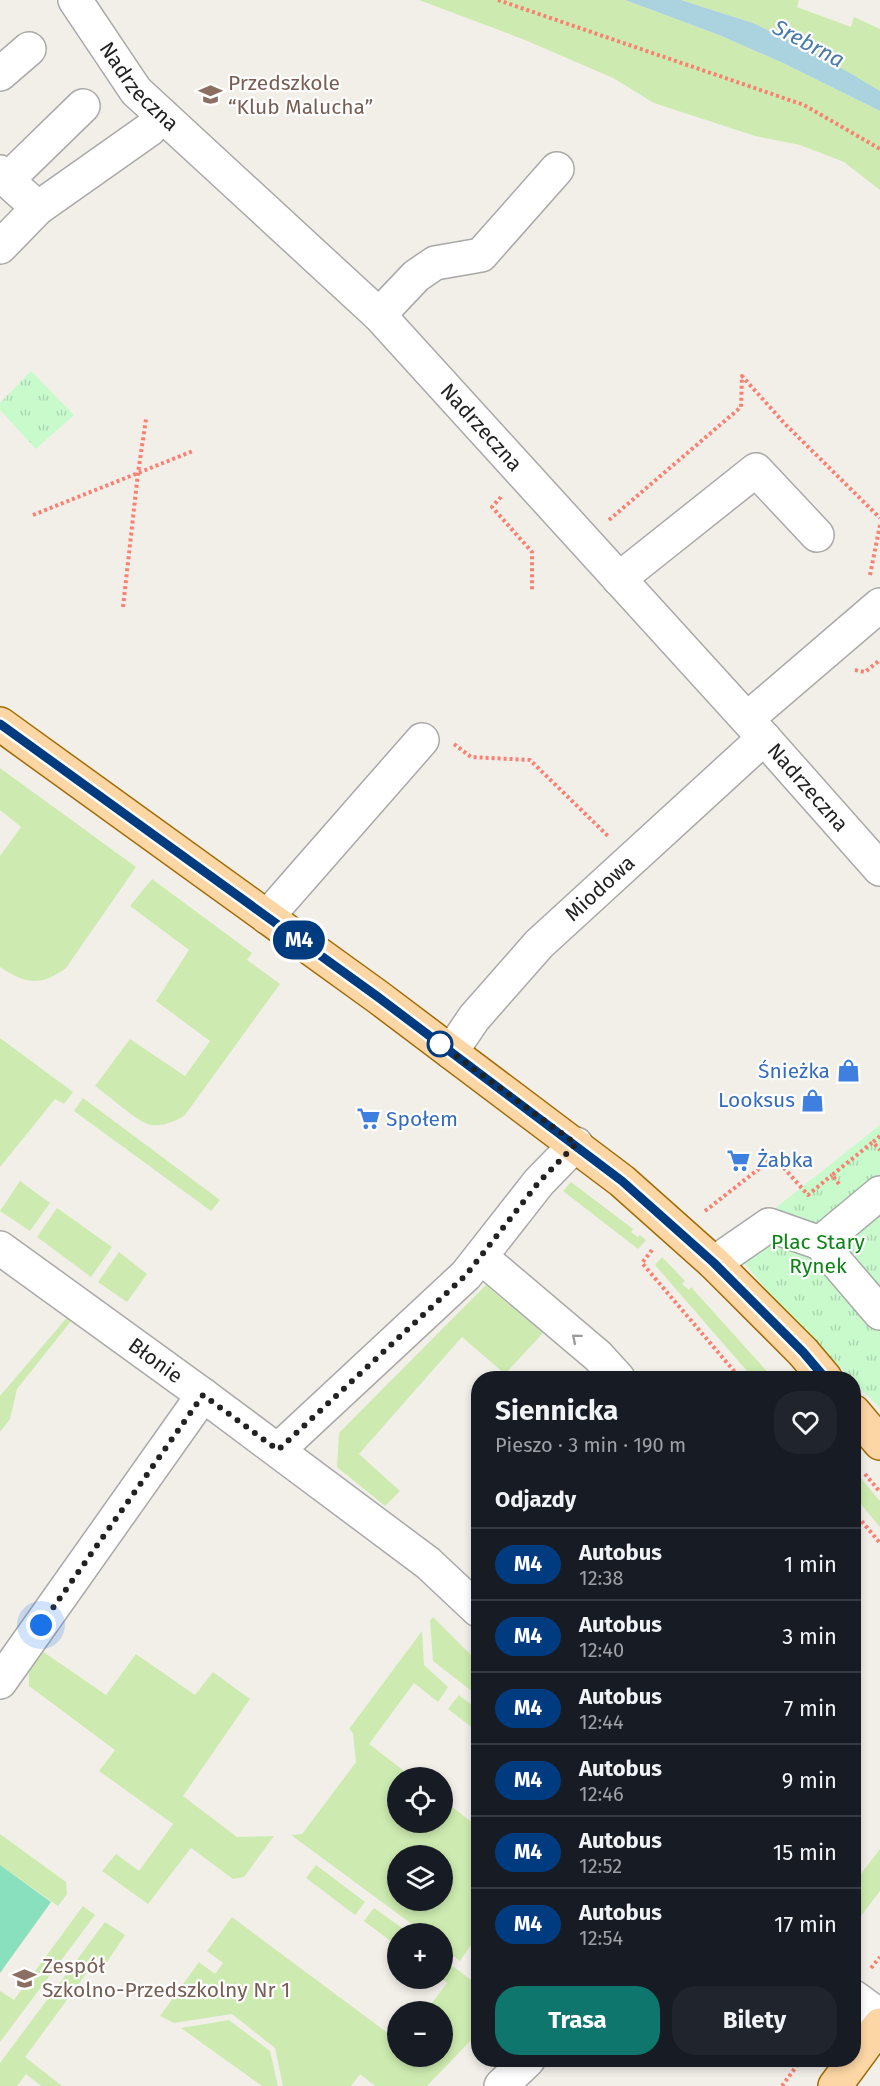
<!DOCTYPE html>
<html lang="pl">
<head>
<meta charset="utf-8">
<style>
  :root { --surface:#171b24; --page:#20242c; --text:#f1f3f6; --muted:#9ea1a6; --line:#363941; --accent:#0f766e }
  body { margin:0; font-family:"Fira Sans",sans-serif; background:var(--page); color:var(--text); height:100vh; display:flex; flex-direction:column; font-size:22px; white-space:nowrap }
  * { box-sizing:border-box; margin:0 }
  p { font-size:20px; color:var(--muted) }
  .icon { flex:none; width:33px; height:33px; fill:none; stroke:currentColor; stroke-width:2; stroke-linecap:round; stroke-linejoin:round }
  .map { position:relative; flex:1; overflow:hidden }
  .sheet { position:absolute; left:471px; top:1371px; width:390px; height:696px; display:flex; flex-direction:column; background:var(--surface); border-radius:24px; box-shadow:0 3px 9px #0003 }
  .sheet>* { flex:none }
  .badge { padding:0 12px; border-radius:20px; font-size:21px; line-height:39px }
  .tools { position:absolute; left:387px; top:1767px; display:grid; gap:12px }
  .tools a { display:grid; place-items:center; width:66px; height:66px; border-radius:50%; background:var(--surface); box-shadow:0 3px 9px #0003; font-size:30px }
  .you { position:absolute; width:30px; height:30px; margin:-15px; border:4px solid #fff; border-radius:50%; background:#1a73e8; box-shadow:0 0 0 9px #1a73e833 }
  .map>.badge { position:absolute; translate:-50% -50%; box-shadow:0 0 0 3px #fff }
  h2 { padding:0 24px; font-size:22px; line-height:54px }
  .round { display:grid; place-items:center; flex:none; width:63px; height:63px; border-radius:24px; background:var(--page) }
  .summary { display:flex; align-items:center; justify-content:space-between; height:102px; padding:0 24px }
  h1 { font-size:28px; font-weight:700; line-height:45px }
  .primary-button { display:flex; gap:12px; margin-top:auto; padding:12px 24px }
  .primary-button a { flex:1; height:69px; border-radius:24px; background:var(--accent); color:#fff; font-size:24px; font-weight:700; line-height:69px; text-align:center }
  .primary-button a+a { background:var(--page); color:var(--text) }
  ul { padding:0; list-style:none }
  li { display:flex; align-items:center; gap:18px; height:72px; padding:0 24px; border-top:2px solid var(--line) }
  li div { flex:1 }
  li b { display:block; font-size:22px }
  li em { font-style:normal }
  li .badge { min-width:66px; font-weight:700; text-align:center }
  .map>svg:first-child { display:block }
</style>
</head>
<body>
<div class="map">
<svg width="880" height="2086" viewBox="0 0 880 2086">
  <defs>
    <pattern id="park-tufts" width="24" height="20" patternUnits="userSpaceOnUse" patternTransform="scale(1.5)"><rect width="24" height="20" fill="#c8facc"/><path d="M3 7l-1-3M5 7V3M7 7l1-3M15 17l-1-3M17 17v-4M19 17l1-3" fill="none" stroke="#acd6af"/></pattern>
  </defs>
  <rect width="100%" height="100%" fill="#f2efe9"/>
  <g fill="#cdebb0" fill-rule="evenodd">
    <path d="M419,0h206l94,35 64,28 97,48v79l-36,-28 -44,-17 -45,-9 -101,-33 -41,-25 -88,-38z"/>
    <path d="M681,0h118l-2,7 54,20 3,-10 26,12v63l-59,-36 -68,-33z"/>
    <path d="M0,768l136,99 -70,101c-26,19 -40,16 -66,-1v-111l21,-29 -21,-17z"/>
    <path d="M152,879l100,74 -5,7 33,24 -95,131c-10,7 -27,14 -40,8 -14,-7 -36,-27 -50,-37l35,-47 55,37 25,-35 -54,-40 33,-51 -59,-44z"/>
    <path d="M0,1038l73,54 -9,12 -9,-5 -55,68z"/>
    <path d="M83,1098l137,102 -9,11 -137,-100z"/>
    <path d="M20,1181l30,22 -20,28 -30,-20z"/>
    <path d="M571,1182l62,47 -2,3 7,5 2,-2 6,5 -8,9 -75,-58z"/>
    <path d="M57,1208l55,39 -21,30 -54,-40z"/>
    <path d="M119,1252l28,22 -20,28 -29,-20z"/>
    <path d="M662,1257l23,24 -3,3 7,6 2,-3 82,91h-20l-98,-113z"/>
    <path d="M486,1285l57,48 -38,41 -43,-37 -103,117 41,37 -15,15 -48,-39 2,-34z"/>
    <path d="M70,1314l1,7 -54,68 -7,30 -10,13v-36z"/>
    <path d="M854,1470l26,31v26l-26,-31z"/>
    <path d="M433,1617l45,45v34l-45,-35 -3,-40z"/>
    <path d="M422,1631l2,34 24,22 -10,15 -24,-19 -45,61 43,33 -14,1v44h44l1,-22 35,27v108l-18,26 -17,-13 -1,-14 -18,-1 -133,-98 11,-1 54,-72 -3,-29 -4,-4zM398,1856h44v44h-44z"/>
    <path d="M42,1651l64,44 30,-41 59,41 18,-23 37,27 -67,97 54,41 37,-1 -30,41 -11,2 -42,-31 -43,56 -46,-33 14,-17 23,17 34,-47 -74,-53 16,-21 -86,-64v-20z"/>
    <path d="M459,1695l19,15v22l-30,-23z"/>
    <path d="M0,1834l66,48 1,12 -9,12 -58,-41z"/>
    <path d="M880,1849v42l-26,34v-42z"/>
    <path d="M316,1865l49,37 -10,13 -49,-37z"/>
    <path d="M83,1906l12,9 -95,127v-51l14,9z"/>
    <path d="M374,1908l35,25 -11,1 -1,12 -33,-25z"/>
    <path d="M232,1917l165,123 1,16h44v-44l-16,-1 21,-28 -5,-4 1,-20 35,26v48l-51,53h-52l-15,-12 -9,12h-68l-8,-38 -43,-34 -58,9 -14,-7 39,-54 16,12 8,-11 -16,-12z"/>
    <path d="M105,1922l20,13 -20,30 -8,-6 -72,98 37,29h-21l-15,-12 -9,12h-17v-23z"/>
    <path d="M229,2020l41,31 8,35h-16l-81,-58z"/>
  </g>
  <g fill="url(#park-tufts)">
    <path d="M31,371l43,44 -38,34 -36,-39v-7z"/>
    <path d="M880,1125v283l-100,-102 -51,-61z"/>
  </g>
  <path fill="#88e0be" d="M0,1865l51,37 -51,71z"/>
  <path fill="#aad3df" d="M625,0h56l72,23 68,33 59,35v20l-97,-48 -64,-28z"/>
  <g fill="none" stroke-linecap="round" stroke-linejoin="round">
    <defs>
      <g id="minor">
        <path id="s1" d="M75,0l61,91 243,224 385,423 116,131"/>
        <path d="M0,74l29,-25"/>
        <path d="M0,172l7,8 76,-74"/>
        <path d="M7,180l31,28 112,-79 12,-14"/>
        <path d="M0,247l38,-39"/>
        <path d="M379,315l37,-39 19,-13 46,-8 76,-86"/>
        <path d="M619,579l137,-109 61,65"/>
        <path d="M747,719l133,-114"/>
        <path d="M267,917l155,-177"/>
        <path id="s2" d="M451,1052l23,-34 65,-74 225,-206"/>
        <path d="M820,1243l60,-50"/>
        <path id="s3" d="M0,1248l203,147 225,168 50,47"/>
        <path d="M481,1257l117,99 20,22"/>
        <path d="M714,1263l55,-38 51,18 60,70"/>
        <path d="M278,1450l188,-175 73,-93 37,-38"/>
        <path d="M0,1682l203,-287"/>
        <path d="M854,1997l26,19"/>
        <path d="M501,2086l27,-26"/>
      </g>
      <g id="major">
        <path d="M0,724l378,273 244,184 92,82 89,89 22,26"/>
        <path d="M854,1412l26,31"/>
        <path d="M835,2086l45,-61"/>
      </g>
    </defs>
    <use href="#minor" stroke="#a9a9a9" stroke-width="36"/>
    <use href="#major" stroke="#a06b00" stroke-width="36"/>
    <g stroke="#fa8072" stroke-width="4" stroke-dasharray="3 3" stroke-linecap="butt">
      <path d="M498,0l306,105 76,44"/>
      <path d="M501,497l-9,10 40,45v40"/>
      <path d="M33,515l160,-64"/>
      <path d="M609,520l132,-113 1,-31 43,48 95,94"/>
      <path d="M870,575l10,-50"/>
      <path d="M123,607l15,-134 8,-54"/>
      <path d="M855,670l10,2 15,-12"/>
      <path d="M454,744l17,13 59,3 79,77"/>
      <path d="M880,1136l-7,6 7,8"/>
      <path d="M839,1184l-7,-9 41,-33"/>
      <path d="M705,1211l69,-54 34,38 24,-20"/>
      <path d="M652,1250l-10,13 98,115"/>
      <path d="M865,1474l15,18"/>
      <path d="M854,1512l26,31"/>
      <path d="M871,1968l9,-11"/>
      <path d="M782,2086l19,-26"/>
    </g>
    <use href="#minor" stroke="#fff" stroke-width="33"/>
    <use href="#major" stroke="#fcd6a4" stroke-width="33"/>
  </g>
  <defs><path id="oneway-chevron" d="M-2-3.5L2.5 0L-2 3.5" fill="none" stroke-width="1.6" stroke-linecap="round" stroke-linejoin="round" transform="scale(1.5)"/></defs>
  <use stroke="#9c9c9c" href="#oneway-chevron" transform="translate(576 1338) rotate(-140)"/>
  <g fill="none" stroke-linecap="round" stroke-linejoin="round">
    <defs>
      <path id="line" d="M0,724l378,273 244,184 92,82 89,89 22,26"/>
    </defs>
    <use href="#line" stroke="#fff" stroke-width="14"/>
    <use href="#line" stroke="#003b80" stroke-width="9"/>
    <path stroke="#222" stroke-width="6" stroke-dasharray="0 10.8" d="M41,1625l162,-230 75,55 188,-175 73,-93 37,-38 -136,-100"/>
  </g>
  <defs>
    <symbol id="school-bare" viewBox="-9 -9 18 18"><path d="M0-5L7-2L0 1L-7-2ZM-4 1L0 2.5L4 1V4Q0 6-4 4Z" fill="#8d6e63" stroke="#fff" stroke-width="2.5" paint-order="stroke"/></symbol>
    <symbol id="shop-bare" viewBox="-9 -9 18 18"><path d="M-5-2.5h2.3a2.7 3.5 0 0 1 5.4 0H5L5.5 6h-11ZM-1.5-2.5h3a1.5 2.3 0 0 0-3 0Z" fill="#3f7fe0" stroke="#fff" stroke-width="2.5" paint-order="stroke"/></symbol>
    <symbol id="supermarket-bare" viewBox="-9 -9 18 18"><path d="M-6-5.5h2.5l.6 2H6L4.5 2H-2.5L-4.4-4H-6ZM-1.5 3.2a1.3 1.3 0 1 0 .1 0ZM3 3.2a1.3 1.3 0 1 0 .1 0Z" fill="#3f7fe0" stroke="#fff" stroke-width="2.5" paint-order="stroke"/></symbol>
  </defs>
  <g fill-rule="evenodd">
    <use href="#school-bare" x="194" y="78" width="33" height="33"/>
    <use href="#shop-bare" x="832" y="1054" width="33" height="33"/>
    <use href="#shop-bare" x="796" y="1084" width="33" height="33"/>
    <use href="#supermarket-bare" x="352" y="1102" width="33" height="33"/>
    <use href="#supermarket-bare" x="722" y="1144" width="33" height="33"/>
    <use href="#school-bare" x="8" y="1962" width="33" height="33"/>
  </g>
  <circle fill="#fff" stroke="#003b80" stroke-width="3" cx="440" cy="1044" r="12"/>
  <g text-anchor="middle" stroke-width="4.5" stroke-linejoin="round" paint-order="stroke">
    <g font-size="21" fill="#785e54" stroke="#fff" text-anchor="start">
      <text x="228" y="90">Przedszkole<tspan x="228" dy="24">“Klub Malucha”</tspan></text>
      <text x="42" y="1973">Zespół<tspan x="42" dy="24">Szkolno-Przedszkolny Nr 1</tspan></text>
    </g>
    <g font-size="21" fill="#222" stroke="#fff">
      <text dy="7" stroke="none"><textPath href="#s1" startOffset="108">Nadrzeczna</textPath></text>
      <text dy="7" stroke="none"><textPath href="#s1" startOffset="592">Nadrzeczna</textPath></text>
      <text dy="7" stroke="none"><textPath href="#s1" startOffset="1078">Nadrzeczna</textPath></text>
      <text dy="7" stroke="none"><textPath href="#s2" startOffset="222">Miodowa</textPath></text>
      <text dy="7" stroke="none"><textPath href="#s3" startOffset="192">Błonie</textPath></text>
    </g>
    <g font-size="21" fill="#366cbe" stroke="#fff" text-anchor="end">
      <text x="830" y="1078">Śnieżka</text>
      <text x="795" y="1107">Looksus</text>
      <text x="386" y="1126" text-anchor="start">Społem</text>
      <text x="757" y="1167" text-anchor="start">Żabka</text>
    </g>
    <g font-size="21" fill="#0c8416" stroke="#fff">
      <text x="818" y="1249">Plac Stary<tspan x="818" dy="24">Rynek</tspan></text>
    </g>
    <g font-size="22" font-style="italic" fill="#4a7aab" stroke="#fff">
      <text transform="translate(809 43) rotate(28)" y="8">Srebrna</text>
    </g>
  </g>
</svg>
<div class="tools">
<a><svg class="icon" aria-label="locate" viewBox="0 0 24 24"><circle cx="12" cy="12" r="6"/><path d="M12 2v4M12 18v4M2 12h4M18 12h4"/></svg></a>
<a><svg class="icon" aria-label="layers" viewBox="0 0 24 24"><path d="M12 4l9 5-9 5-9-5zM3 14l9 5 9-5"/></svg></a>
<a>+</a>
<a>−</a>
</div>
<div class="you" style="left:41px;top:1625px"></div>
<b class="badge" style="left:299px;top:940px;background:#003b80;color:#fff">M4</b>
<section class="sheet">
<div class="summary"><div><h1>Siennicka</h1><p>Pieszo · 3 min · 190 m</p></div><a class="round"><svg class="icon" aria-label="heart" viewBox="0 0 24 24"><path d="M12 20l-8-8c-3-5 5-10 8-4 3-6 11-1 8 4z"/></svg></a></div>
<h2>Odjazdy</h2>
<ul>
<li><span class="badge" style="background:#003b80;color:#fff">M4</span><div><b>Autobus</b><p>12:38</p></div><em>1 min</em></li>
<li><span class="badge" style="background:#003b80;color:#fff">M4</span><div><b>Autobus</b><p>12:40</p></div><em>3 min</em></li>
<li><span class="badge" style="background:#003b80;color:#fff">M4</span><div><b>Autobus</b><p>12:44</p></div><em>7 min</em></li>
<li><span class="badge" style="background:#003b80;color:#fff">M4</span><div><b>Autobus</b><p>12:46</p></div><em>9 min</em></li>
<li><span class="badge" style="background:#003b80;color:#fff">M4</span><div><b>Autobus</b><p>12:52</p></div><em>15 min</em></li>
<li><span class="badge" style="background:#003b80;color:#fff">M4</span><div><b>Autobus</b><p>12:54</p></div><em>17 min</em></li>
</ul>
<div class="primary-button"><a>Trasa</a><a>Bilety</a></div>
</section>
</div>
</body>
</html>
